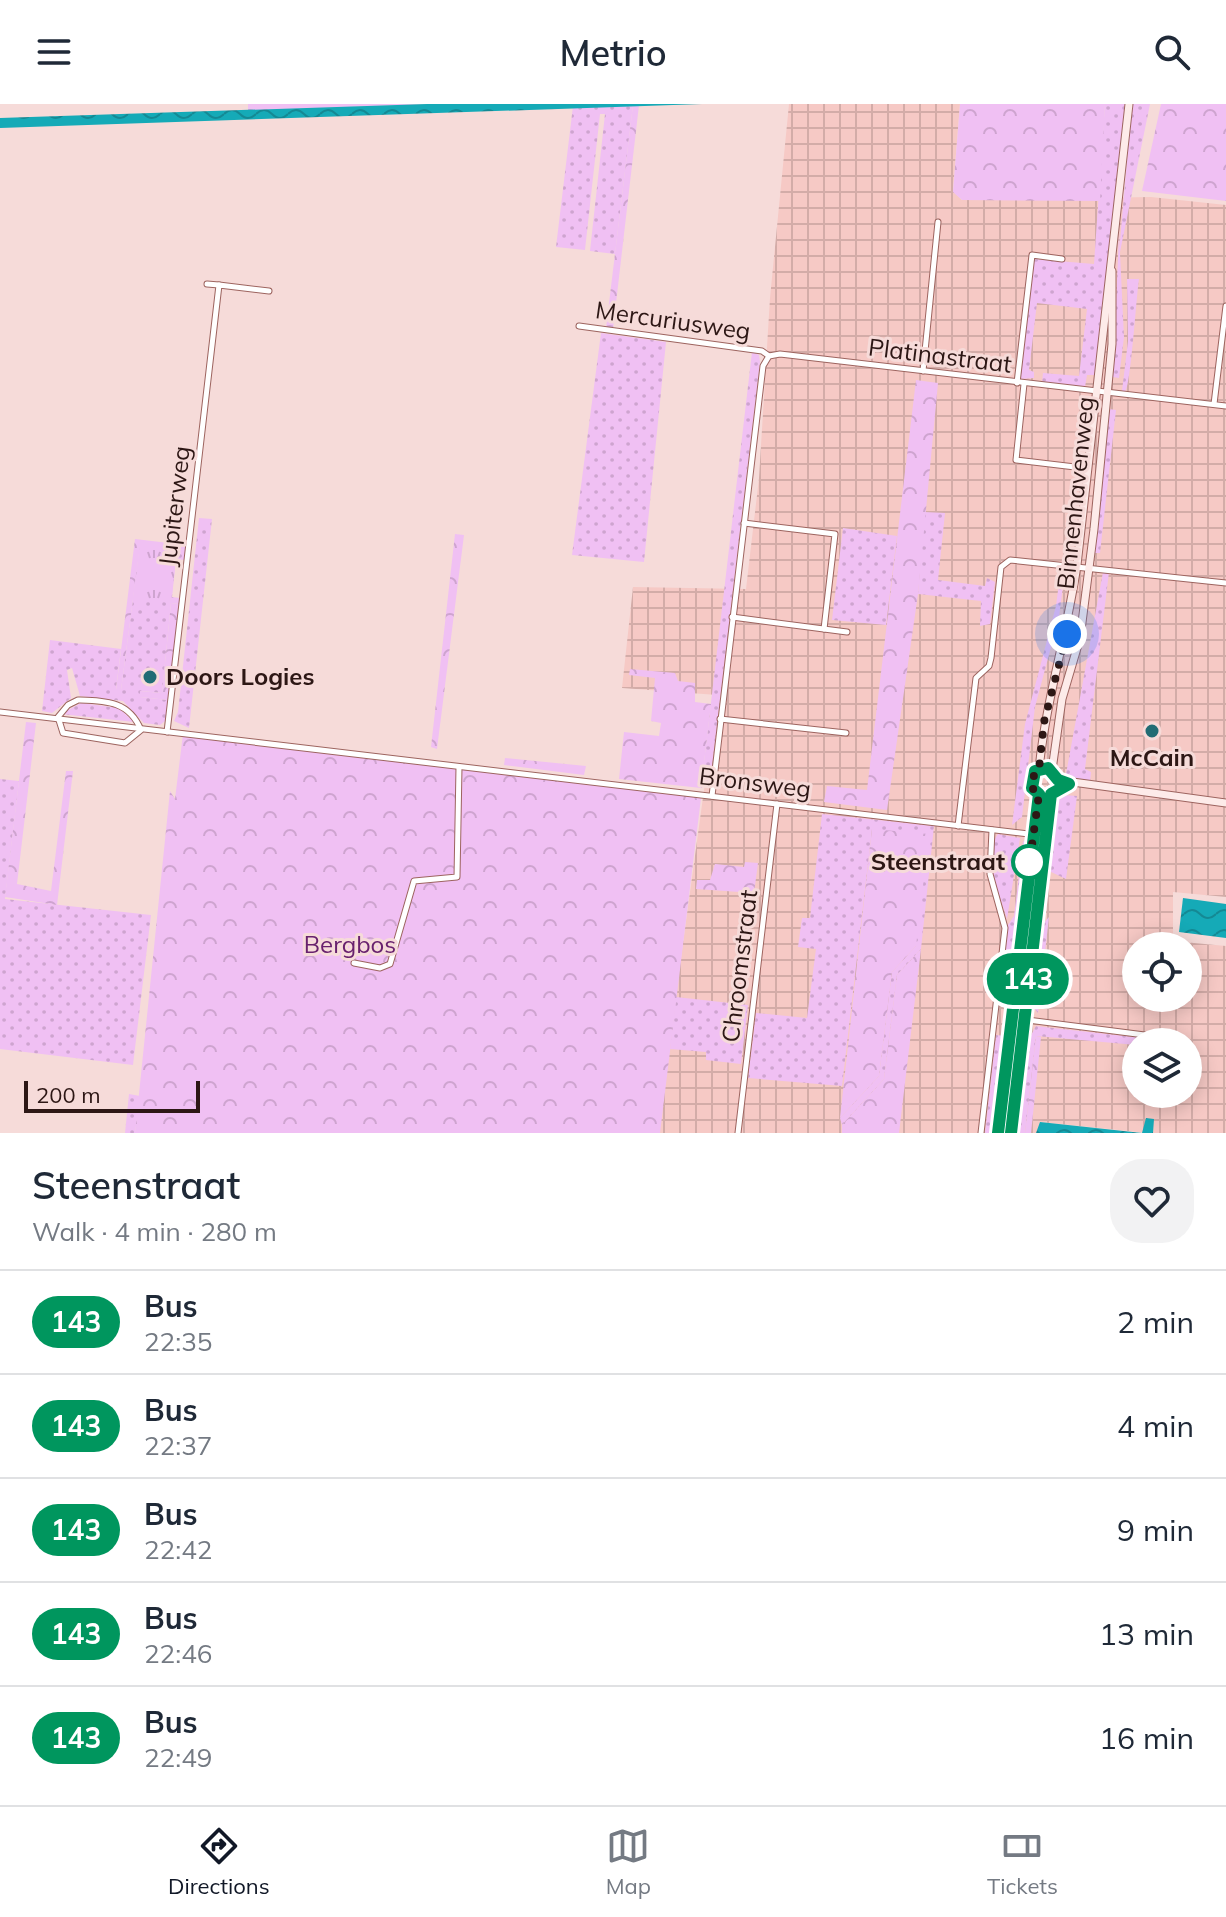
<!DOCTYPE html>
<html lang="en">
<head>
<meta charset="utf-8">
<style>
  :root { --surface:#fff; --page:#f2f2f3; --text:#1f2937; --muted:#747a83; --line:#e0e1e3; --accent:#111827 }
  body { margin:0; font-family:Mulish,sans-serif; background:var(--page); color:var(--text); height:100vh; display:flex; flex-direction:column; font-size:30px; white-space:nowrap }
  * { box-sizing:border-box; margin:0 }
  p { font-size:26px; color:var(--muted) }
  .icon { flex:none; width:44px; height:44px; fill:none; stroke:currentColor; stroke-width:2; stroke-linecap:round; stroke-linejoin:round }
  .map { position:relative; height:1029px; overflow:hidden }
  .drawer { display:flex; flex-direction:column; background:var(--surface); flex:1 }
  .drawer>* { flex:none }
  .badge { padding:0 16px; border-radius:26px; font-size:28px; line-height:52px }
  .controls { position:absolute; left:1122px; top:828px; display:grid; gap:16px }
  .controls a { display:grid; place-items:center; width:80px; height:80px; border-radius:50%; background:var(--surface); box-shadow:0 4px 20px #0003; font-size:40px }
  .scale { position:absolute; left:24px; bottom:20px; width:176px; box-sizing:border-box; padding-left:8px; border:4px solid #2d1715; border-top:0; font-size:22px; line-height:28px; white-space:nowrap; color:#2d1715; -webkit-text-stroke:6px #f6dbd9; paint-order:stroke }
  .you { position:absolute; width:40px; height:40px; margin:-20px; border:6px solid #fff; border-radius:50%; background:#1a73e8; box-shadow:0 0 0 12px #1a73e833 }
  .map>.badge { position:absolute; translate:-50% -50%; box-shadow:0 0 0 4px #fff }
  .round { display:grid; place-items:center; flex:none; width:84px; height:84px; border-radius:32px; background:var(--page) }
  .overview { display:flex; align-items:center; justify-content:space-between; height:136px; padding:0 32px }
  h1 { font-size:38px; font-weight:600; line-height:60px }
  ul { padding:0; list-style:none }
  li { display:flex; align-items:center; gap:24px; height:104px; padding:0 32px; border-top:2px solid var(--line) }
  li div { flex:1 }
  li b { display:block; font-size:30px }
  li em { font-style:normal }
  li .badge { min-width:88px; font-weight:700; text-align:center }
  header { display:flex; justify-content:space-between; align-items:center; height:104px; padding:0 32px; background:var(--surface); font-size:36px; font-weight:600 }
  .tabs { display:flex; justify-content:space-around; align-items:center; height:112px; border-top:2px solid var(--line); background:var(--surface); font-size:22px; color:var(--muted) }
  .tabs a { display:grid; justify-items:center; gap:4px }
  .tabs .selected { color:var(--accent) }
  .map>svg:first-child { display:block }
</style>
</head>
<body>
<header><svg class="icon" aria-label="menu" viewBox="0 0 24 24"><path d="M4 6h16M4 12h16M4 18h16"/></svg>Metrio<svg class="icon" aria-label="search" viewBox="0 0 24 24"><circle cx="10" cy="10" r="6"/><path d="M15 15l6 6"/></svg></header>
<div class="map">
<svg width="1226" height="1029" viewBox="0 0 1226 1029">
  <defs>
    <pattern id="industrial-grid" width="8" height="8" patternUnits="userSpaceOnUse" patternTransform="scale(2)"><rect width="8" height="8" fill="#f6c9c5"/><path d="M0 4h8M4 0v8" fill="none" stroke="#d3aca8"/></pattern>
    <pattern id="grass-dots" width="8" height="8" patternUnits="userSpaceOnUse" patternTransform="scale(2)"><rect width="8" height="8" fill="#f0c0f3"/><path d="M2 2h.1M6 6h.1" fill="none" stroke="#cea4cf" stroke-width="1.8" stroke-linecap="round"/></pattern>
    <pattern id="forest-crowns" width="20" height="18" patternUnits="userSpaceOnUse" patternTransform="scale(2)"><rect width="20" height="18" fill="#f0c0f3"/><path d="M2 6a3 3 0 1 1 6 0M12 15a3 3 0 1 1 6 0" fill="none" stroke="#cea4cf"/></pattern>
    <pattern id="park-tufts" width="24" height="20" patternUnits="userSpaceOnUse" patternTransform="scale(2)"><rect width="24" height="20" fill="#f0c0f3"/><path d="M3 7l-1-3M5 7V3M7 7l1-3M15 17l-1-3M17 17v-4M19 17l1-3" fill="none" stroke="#cea4cf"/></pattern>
    <pattern id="water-waves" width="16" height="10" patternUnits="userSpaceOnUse" patternTransform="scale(2)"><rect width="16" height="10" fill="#15aab7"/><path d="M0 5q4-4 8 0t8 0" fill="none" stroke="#148994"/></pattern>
  </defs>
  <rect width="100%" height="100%" fill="#f6dbd9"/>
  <path fill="url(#industrial-grid)" fill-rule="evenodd" d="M789,0h171l-7,87 9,9 189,-3 75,8v692l-53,-5v49l53,5v187h-78l-108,-11v11h-383l60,-438 -95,-7 11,-101 113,2 13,-111 11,-180zM1136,842h52v52h-52zM1136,938h52v52h-52z"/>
  <g fill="url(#grass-dots)">
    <path d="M1105,0h20l-29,271h-9l-2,12 -43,-5 1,-9 36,3 8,-67 -50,-6 -8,67 5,2v6l-14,1 14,-120 60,5z"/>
    <path d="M1132,0h18l-31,153 1,-16z"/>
    <path d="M633,1l-18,149 -25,-3 15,-137h-5l-15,136 -29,-3 17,-141z"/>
    <path d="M1119,129l5,104 -5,41 -6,-1z"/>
    <path d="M1127,175h12c-3,20 -8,106 -14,113l-3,-1 6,-50z"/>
    <path d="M601,229l65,9 -22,220 -72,-7z"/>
    <path d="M752,248l7,3 1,7 -50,421 -9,5z"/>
    <path d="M1109,305l7,1 -16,143h-6z"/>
    <path d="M924,408l21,1 -7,67 47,6 2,-8 8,4 -5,42 -10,2 1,-25 -63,-7z"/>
    <path d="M199,414l13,1 -23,209 -15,-7 4,-9z"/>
    <path d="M843,424l54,8 -11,89 -54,-5z"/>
    <path d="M140,441l45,5 -1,10 -8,-1 -4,38 8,1 -1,6 -8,-1 -9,90 -21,-2 -1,6 28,3 -3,21 -5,4 -16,-2 -21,-22 -43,-5 -8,-28 -5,2 4,28 -19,15 -10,-2 8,-71 71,9 -5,40 5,1z"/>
    <path d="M1061,463l4,3 -6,47 -24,90 -13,110 -10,8 13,-101 31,-118z"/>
    <path d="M1103,468h6l-24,197 6,3 -1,10 -20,-2 -4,-6z"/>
    <path d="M81,599l38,5 15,14 -73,-8z"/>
    <path d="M0,675l19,2 -14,118 146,16 -18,150 -133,-16z"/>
    <path d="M1063,691l14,1 -11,83 -17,-8 9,-71z"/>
    <path d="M822,710l112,12 -13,123 -24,26 -13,104 -42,46 -2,-7 39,-42 13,-104 24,-26 -44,-117 -30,257 -94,-8 8,-65 51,5 9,-69 -18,-2 4,-29h8z"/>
    <path d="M998,730l22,4 -13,81c-7,-24 -25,-62 -9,-85z"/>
    <path d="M1027,735l-19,164 -8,-1 8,-77 6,-9 9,-74z"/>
    <path d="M1049,813l-11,96 -5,-6 10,-83z"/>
    <path d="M676,893l72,8 -7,59 -35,-4v-8l-36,-3z"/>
    <path d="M1036,922l8,1 135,15h-43v3l-100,-9 -11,97h-7l11,-94z"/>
    <path d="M996,931l9,1 -11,97h-9z"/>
    <path d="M129,990l11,2 -5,37h-10z"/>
  </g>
  <g fill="url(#forest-crowns)">
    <path d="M248,0h179l-179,7z"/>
    <path d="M960,0h145l-5,97 -138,-1 -9,-8z"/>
    <path d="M1161,0h65v97l-84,-10z"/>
    <path d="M633,1h6l-26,224 -7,-1z"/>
    <path d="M916,276l22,3 -20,211 -31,216 -63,-8 3,-16 40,4z"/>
    <path d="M455,430l9,1 -27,214 -6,-2z"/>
    <path d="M135,435l51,6 -1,5 -45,-4 -19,144h-5z"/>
    <path d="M171,499l8,1 -11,96 -28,-3v-6l22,2z"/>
    <path d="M630,565l45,4 3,8 17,2v19l16,2 -10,84 -82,-9 5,-47 35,4 2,-13 -10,-2 4,-43 -26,-3z"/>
    <path d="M26,618l10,1 -19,161 34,7 15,-120h7l-16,134 -52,-8z"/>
    <path d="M183,630l518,64 -41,335h-525l35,-342 5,8z"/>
    <path d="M505,654l81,8 -2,9 -80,-10z"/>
    <path d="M872,725l57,5 -13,112 -24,26 -13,104 -39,42z"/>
    <path d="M745,758l13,1 -4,30 -58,-4 1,-9h13l5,-16 29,3z"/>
    <path d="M921,845l-22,184h-57v-8l42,-46 13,-104z"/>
    <path d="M1036,932l5,1 -10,96h-6z"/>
  </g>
  <path fill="url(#park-tufts)" d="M140,441l37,4 -6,54 -38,-5z"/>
  <g fill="url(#water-waves)">
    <path d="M427,0h275l-702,24v-10z"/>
    <path d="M1183,794l43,6v34l-47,-6z"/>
    <path d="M1146,1014l8,1 -1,14h-117l4,-11 102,11z"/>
  </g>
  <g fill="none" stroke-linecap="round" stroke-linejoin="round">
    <defs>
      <g id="street">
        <path d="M207,180l12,1"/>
        <path d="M579,222l183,25 7,5"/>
        <path d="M923,267l15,-149"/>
        <path d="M1017,279l15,-128 30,4"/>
        <path d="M1024,280l-8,76 59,7"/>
        <path d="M1214,300l12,-98"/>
        <path d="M744,419l91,11 -11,95"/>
        <path d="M732,513l115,15"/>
        <path d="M78,596c29,1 51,1 63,30l-16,13 -62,-10 -5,-16 10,-12z"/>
        <path d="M0,608l1046,124"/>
        <path d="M720,615l126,14"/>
        <path d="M167,628l52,-447 50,6"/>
        <path d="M712,692l51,-430 6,-10 11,-2 446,52"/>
        <path d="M958,722l18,-148 13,-12 2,-8 10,-91 9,-7 216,23"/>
        <path d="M354,859l26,5 10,-4 24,-83 43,-4 2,-110"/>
        <path d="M1012,914l156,20"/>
        <path d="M738,1029l39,-329"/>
        <path d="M981,1029l24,-205 -15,-54 2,-44"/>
      </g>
      <g id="secondary">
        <path d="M1039,665c7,-69 28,-135 38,-204l52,-461"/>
        <path d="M1039,665l-8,11 8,14 14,-1 5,-15"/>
        <path d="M1052,666l10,-71 18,-61 14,-109 18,-185v-73"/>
        <path d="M1058,676l168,23"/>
        <path d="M998,1029l41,-339"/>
        <path d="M1011,1029l40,-339"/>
      </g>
    </defs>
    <use href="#street" stroke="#9d645f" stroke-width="7"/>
    <use href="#secondary" stroke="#9d645f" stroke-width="9"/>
    <use href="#street" stroke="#fff" stroke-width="5"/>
    <use href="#secondary" stroke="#fdebe9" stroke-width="7"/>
  </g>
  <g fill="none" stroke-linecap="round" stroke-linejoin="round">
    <defs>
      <path id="line" d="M998,1029l41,-339 -7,-6 3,-17 13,-3 10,12 11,4 -18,10 -40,339"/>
    </defs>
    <use href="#line" stroke="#fff" stroke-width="18"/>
    <use href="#line" stroke="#00965e" stroke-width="12"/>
    <path stroke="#2d1715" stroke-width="8" stroke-dasharray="0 14.4" d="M1029,758v5l10,-73 -7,-6 -1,-8 8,-11 5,-47 23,-88"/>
  </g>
  <g fill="#216c74" stroke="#f6dbd9" stroke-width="3">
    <circle cx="150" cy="573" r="8"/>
    <circle cx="1152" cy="627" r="8"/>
  </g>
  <circle fill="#fff" stroke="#00965e" stroke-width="4" cx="1029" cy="758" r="16"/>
  <g text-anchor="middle" stroke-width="6" stroke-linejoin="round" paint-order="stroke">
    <g font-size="24" fill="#2d1715" stroke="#f6dbd9">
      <text transform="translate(673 217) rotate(8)" y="8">Mercuriusweg</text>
      <text transform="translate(940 252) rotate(7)" y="8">Platinastraat</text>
      <text transform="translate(1076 389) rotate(-84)" y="8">Binnenhavenweg</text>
      <text transform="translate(175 402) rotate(-83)" y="8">Jupiterweg</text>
      <text transform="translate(755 679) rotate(7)" y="8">Bronsweg</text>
      <text transform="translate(740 862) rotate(-83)" y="8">Chroomstraat</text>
    </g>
    <g font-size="24" font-weight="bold" fill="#2d1715" stroke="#f6dbd9" text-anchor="start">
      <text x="166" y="581">Doors Logies</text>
      <text x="1152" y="662" text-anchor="middle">McCain</text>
    </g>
    <g font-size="24" font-weight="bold" fill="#2d1715" stroke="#f6dbd9" text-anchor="end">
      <text x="1005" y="766">Steenstraat</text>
    </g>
    <g font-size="24" fill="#68206e" stroke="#f6dbd9">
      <text x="350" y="849">Bergbos</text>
    </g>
  </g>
</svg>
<div class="controls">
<a><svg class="icon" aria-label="locate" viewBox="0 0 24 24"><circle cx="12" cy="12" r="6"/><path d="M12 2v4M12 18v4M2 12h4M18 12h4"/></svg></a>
<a><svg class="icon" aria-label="layers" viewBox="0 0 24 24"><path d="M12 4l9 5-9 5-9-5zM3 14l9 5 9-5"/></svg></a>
</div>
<div class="scale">200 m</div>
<div class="you" style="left:1067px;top:530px"></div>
<b class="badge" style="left:1028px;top:875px;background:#00965e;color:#fff">143</b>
</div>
<section class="drawer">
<div class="overview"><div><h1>Steenstraat</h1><p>Walk · 4 min · 280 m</p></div><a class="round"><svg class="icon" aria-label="heart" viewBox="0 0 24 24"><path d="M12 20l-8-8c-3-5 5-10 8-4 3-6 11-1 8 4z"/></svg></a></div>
<ul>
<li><span class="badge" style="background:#00965e;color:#fff">143</span><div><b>Bus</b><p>22:35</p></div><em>2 min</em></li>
<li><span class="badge" style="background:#00965e;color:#fff">143</span><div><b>Bus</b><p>22:37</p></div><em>4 min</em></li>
<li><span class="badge" style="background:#00965e;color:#fff">143</span><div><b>Bus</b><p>22:42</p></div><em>9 min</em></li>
<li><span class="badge" style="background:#00965e;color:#fff">143</span><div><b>Bus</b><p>22:46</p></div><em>13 min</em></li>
<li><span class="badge" style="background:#00965e;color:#fff">143</span><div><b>Bus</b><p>22:49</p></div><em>16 min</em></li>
</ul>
</section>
<nav class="tabs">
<a class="selected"><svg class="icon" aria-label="directions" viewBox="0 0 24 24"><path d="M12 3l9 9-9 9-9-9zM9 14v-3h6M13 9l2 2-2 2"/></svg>Directions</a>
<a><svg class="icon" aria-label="map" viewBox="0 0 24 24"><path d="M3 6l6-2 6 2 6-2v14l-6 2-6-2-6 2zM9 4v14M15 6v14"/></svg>Map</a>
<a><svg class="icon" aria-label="tickets" viewBox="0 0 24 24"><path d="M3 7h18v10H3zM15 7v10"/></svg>Tickets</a>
</nav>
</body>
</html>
